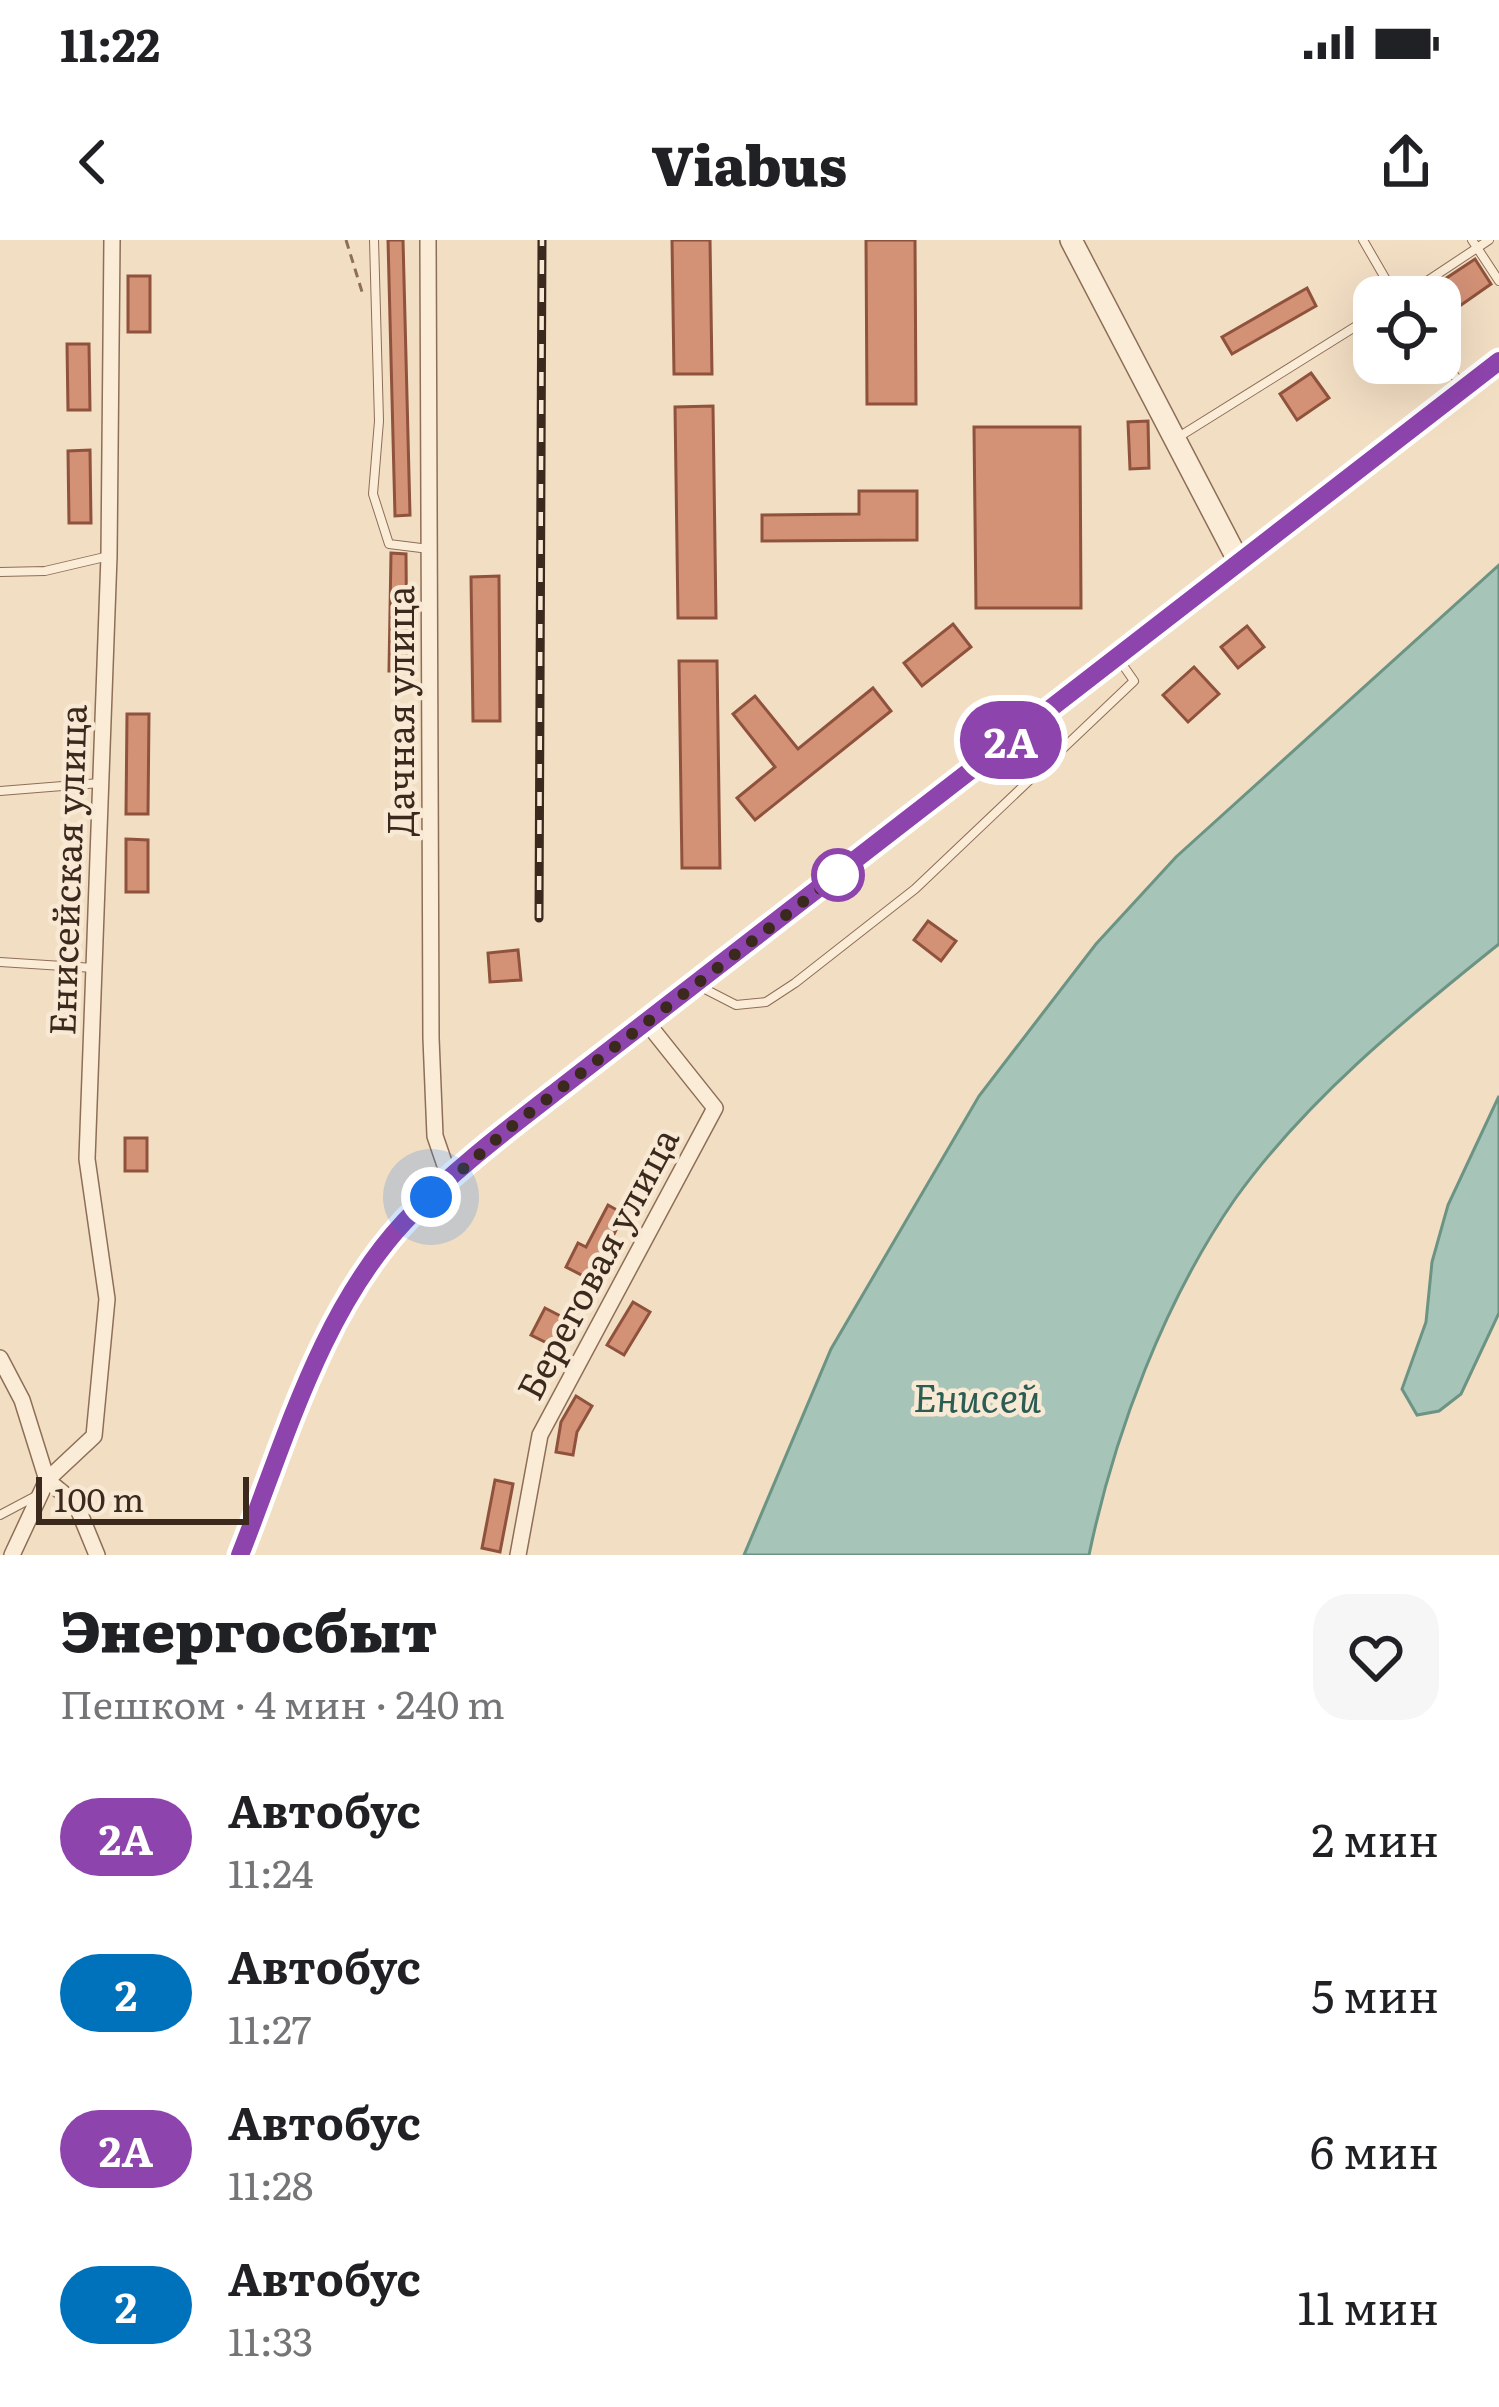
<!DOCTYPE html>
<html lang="ru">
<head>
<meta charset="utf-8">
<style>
  :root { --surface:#fff; --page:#f6f6f6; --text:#202124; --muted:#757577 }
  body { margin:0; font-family:Literata,serif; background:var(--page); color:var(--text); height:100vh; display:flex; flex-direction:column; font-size:45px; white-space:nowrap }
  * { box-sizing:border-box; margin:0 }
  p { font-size:39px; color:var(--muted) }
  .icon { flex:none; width:66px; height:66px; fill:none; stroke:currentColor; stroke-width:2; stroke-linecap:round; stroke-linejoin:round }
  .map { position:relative; height:1315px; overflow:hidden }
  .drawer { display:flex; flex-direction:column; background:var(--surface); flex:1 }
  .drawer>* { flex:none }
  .badge { padding:0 24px; border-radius:39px; font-size:42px; line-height:78px }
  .controls { position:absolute; left:1353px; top:36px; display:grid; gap:24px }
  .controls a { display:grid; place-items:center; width:108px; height:108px; border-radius:24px; background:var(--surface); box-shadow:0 12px 48px #0002; font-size:60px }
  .scale { position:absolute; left:36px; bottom:30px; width:213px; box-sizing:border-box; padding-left:12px; border:6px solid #3c291d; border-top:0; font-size:33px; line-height:42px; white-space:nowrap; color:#3c291d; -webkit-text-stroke:9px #f8e9d4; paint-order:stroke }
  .you { position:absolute; width:60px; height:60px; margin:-30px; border:9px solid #fff; border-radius:50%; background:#1a73e8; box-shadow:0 0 0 18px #1a73e833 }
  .map>.badge { position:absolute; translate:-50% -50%; box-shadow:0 0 0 6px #fff }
  .round { display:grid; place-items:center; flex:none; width:126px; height:126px; border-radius:36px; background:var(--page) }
  .headline { display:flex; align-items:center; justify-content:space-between; height:204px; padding:0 60px }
  h1 { font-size:57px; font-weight:800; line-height:90px }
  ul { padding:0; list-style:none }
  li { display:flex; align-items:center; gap:36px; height:156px; padding:0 60px }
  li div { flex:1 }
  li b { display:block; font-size:45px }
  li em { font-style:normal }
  li .badge { min-width:132px; font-weight:700; text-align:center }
  .status { display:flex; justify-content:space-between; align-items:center; height:84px; padding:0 60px; background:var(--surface); direction:ltr }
  .status svg { height:33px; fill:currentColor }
  header { display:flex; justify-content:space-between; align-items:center; height:156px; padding:0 60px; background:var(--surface); font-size:54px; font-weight:800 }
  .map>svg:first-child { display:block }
</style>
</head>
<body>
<div class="status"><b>11:22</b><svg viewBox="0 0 49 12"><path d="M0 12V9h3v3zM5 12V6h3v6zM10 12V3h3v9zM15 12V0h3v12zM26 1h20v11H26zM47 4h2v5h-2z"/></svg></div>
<header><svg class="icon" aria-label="back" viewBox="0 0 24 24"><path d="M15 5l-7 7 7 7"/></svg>Viabus<svg class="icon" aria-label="share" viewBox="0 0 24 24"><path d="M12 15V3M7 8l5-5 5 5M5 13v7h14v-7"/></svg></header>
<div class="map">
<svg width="1499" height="1315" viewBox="0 0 1499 1315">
  <rect width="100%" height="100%" fill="#f2dec3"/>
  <g fill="#a6c4b7" stroke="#6b9484" stroke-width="3">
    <path d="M1499,325v379c-94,75 -194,157 -264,255 -71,102 -121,236 -146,356h-345l87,-206 148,-253 117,-152 80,-87z"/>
    <path d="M1499,856v217l-38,81 -22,17 -22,4 -15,-26 24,-67 6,-60 16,-57z"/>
  </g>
  <g fill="#d39176" stroke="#8f523c" stroke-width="3">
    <path d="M388,0h15l7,275 -15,1z"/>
    <path d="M672,0h38l2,134h-38z"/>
    <path d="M866,0h49l1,164h-49z"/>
    <path d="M1475,19l16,25 -37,26 -18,-25z"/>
    <rect x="128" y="36" width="22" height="56"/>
    <path d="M1307,48l9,18 -84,48 -10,-17z"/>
    <path d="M67,104h22l1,66h-22z"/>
    <path d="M1311,133l18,25 -32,22 -17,-26z"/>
    <path d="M713,166l3,212h-38l-3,-211z"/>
    <path d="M1148,181l1,47 -19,1 -2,-47z"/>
    <path d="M974,187h106l1,181h-105z"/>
    <path d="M90,210l1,73h-22l-1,-72z"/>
    <path d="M859,251h58v49l-155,1v-26l97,-1z"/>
    <path d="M391,313l15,1 1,117h-18z"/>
    <path d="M499,336l1,145h-27l-2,-144z"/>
    <path d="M953,384l18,23 -49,39 -18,-23z"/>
    <path d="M1247,386l17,21 -26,21 -17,-21z"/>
    <path d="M679,421h38l3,207h-38z"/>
    <path d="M1194,427l25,27 -31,28 -25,-27z"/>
    <path d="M873,448l18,23 -136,109 -18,-22 38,-31 -42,-53 22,-18 43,53z"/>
    <path d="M127,474h22l-1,100h-22z"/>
    <path d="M126,599l22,1v52h-22z"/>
    <path d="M928,681l28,20 -15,20 -27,-21z"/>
    <path d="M518,710l3,30 -31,2 -2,-29z"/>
    <rect x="125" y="898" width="22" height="33"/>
    <path d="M608,965l16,9 -33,66 -25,-13 12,-24 8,4z"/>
    <path d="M633,1062l17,10 -26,43 -17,-10z"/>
    <path d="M545,1068l25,13 -13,27 -26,-13z"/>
    <path d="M576,1156l16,10 -15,26 -4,23 -17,-3 5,-30z"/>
    <path d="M495,1240l18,4 -13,68 -18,-4z"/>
  </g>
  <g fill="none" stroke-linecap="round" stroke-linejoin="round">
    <defs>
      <g id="service">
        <path d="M374,0l5,181 -6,73 16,50 40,5"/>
        <path d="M1363,0l33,57"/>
        <path d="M1472,0l27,41"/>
        <path d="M1403,57l86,-57"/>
        <path d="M1440,117l21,27"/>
        <path d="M1177,198l197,-123"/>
        <path d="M0,332l45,-1 64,-15"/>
        <path d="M0,551l100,-8"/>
        <path d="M0,722l94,6"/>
        <path d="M699,746l37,19 30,-3 29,-19 120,-94 219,-208 -14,-20"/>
        <path d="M0,1275l34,-18"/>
      </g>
      <g id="minor">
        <path d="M428,0l3,798 4,98 15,44"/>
        <path d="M0,1118l22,42 25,80 29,24 21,51"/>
        <path d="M12,1315l35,-75 47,-44 13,-137 -20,-140 22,-603 3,-316"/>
        <path d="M518,1315l22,-120 175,-327 -67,-84"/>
      </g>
      <path id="tertiary" d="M1071,0l168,322"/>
      <path id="secondary" d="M240,1315c45,-114 81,-238 163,-332 45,-50 102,-92 155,-133l941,-729"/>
    </defs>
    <use href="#service" stroke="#8e6e58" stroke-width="10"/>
    <use href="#minor" stroke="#8e6e58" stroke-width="18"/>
    <use href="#tertiary" stroke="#8e6e58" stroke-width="24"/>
    <use href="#secondary" stroke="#6f4f3b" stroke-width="24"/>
    <path stroke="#8e6e58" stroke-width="3" stroke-dasharray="9 6" stroke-linecap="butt" d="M346,0l17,55"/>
    <use href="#service" stroke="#fbecd7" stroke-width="8"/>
    <use href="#minor" stroke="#fbecd7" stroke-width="15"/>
    <use href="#tertiary" stroke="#fbecd7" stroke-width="21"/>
    <use href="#secondary" stroke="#fbecd7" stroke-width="21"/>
    <defs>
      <path id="rail" d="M539,678l3,-678"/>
    </defs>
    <use href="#rail" stroke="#3c291d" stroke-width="9"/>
    <use href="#rail" stroke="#f8e9d4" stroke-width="4.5" stroke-dasharray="14" stroke-linecap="butt"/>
  </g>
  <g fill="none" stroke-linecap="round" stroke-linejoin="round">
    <defs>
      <path id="line" d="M240,1315c45,-113 80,-243 165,-334 46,-49 100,-90 153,-131l941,-729"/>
    </defs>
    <use href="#line" stroke="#fff" stroke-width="27"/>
    <use href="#line" stroke="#8e44ad" stroke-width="18"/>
    <path stroke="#3c291d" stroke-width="12" stroke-dasharray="0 21.6" d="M431,957l76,-67 331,-255"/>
  </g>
  <circle fill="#fff" stroke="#8e44ad" stroke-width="6" cx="838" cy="635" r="24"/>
  <g text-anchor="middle" stroke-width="9" stroke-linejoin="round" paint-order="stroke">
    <g font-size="36" fill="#3c291d" stroke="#f8e9d4">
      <text transform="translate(401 471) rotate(-90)" y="13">Дачная улица</text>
      <text transform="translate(68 630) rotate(-88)" y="13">Енисейская улица</text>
      <text transform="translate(598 1024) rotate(-62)" y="13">Береговая улица</text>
    </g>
    <g font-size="39" font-style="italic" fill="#2b5d54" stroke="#f8e9d4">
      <text x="977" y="1172">Енисей</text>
    </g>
  </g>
</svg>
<div class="controls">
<a><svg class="icon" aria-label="locate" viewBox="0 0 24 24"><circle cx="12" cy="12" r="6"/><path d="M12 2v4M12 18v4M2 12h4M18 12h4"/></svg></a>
</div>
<div class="scale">100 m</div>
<div class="you" style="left:431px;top:957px"></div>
<b class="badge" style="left:1011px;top:500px;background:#8e44ad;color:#fff">2А</b>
</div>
<section class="drawer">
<div class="headline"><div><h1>Энергосбыт</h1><p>Пешком · 4 мин · 240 m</p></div><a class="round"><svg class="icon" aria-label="heart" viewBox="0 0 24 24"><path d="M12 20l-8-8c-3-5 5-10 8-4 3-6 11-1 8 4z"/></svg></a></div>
<ul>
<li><span class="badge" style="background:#8e44ad;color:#fff">2А</span><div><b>Автобус</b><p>11:24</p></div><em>2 мин</em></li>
<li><span class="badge" style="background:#0072bc;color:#fff">2</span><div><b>Автобус</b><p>11:27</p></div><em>5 мин</em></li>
<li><span class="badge" style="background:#8e44ad;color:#fff">2А</span><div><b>Автобус</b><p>11:28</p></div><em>6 мин</em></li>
<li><span class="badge" style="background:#0072bc;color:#fff">2</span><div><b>Автобус</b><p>11:33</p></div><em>11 мин</em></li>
</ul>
</section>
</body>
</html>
